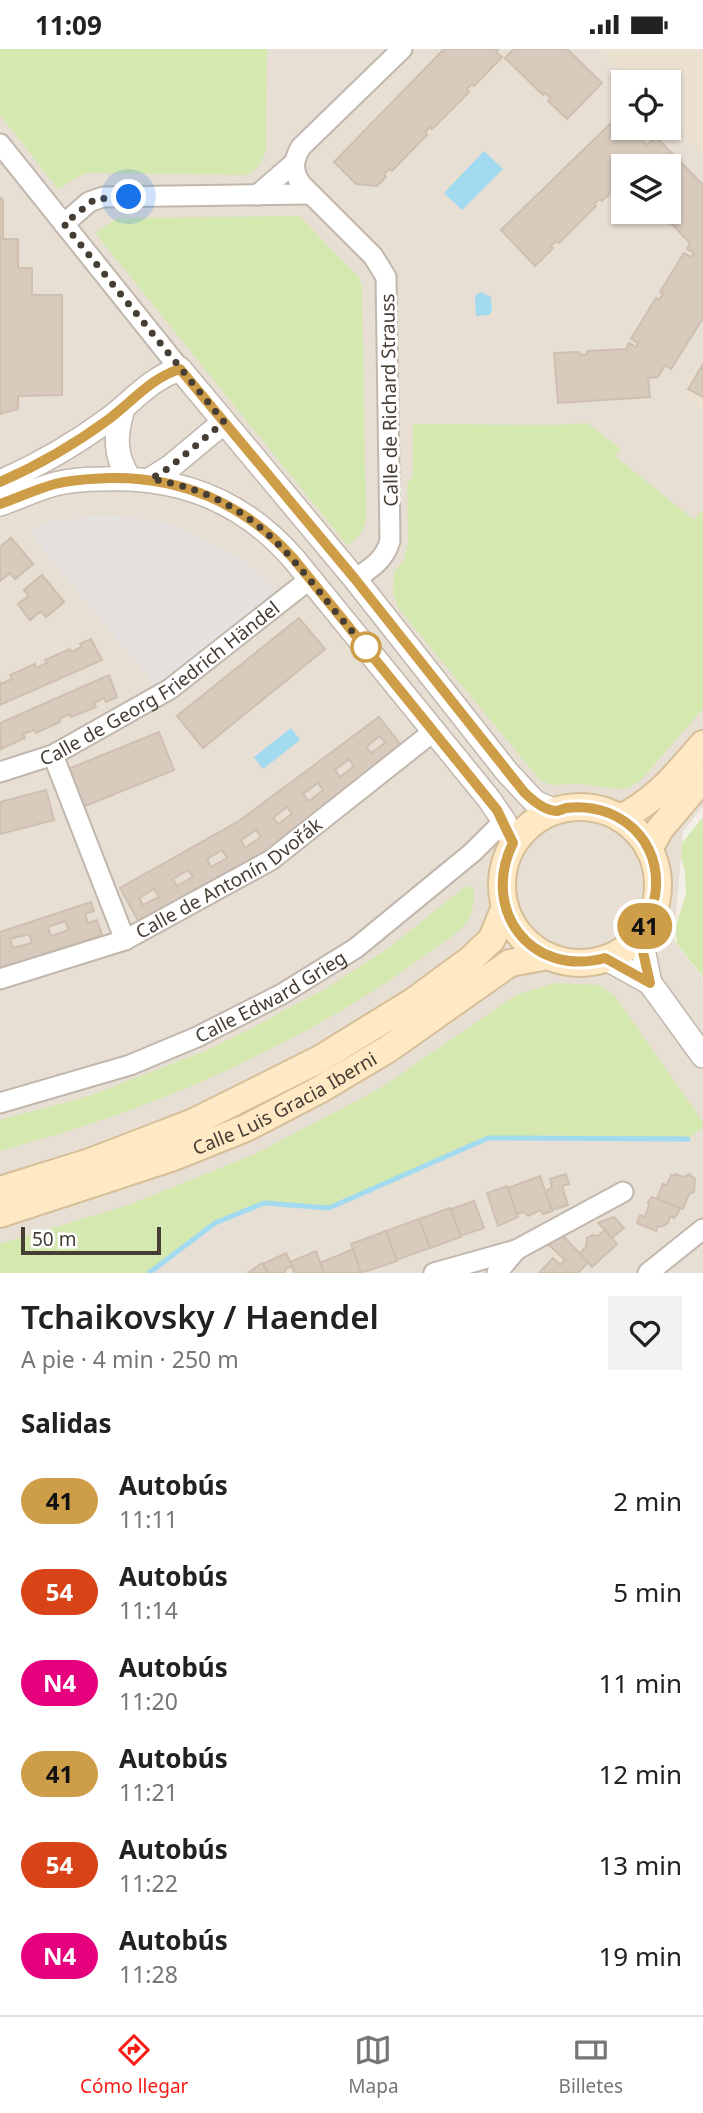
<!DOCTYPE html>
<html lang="es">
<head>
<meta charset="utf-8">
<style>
  :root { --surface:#fff; --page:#f2f2f2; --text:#222; --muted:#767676; --line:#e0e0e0; --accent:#fa1c16 }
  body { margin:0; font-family:"Noto Sans",sans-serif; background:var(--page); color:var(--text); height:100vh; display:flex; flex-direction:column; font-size:26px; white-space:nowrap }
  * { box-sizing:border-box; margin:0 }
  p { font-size:23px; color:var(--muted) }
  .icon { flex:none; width:38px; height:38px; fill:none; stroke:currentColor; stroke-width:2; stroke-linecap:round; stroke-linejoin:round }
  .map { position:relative; height:1224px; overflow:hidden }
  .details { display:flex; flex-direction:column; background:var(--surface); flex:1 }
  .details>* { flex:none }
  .badge { padding:0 14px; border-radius:23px; font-size:24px; line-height:46px }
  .controls { position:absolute; left:611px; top:21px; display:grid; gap:14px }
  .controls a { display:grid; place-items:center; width:70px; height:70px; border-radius:0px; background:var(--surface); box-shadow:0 2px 5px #0004; font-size:35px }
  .scale { position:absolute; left:21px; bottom:18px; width:140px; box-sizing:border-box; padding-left:7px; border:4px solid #463d35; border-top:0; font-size:19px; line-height:24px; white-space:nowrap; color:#463d35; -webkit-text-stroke:5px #fff; paint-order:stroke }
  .you { position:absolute; width:35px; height:35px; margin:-18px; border:5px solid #fff; border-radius:50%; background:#1a73e8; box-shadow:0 0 0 10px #1a73e833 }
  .map>.badge { position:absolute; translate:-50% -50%; box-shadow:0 0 0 4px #fff }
  h2 { padding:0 21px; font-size:26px; line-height:63px }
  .round { display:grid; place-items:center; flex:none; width:74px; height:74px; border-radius:0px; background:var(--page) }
  .headline { display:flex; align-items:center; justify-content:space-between; height:119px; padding:0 21px }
  h1 { font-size:33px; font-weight:600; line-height:52px }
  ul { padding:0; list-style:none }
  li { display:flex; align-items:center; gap:21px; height:91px; padding:0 21px }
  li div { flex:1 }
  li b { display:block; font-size:26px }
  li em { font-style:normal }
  li .badge { min-width:77px; font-weight:700; text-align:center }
  .status { display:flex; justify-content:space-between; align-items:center; height:49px; padding:0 35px; background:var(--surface); direction:ltr }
  .status svg { height:19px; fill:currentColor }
  .dock { display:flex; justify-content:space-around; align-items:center; height:98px; border-top:2px solid var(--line); background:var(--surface); font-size:19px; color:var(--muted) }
  .dock a { display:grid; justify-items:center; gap:4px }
  .dock .current { color:var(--accent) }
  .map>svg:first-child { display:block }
</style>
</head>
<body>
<div class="status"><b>11:09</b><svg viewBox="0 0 49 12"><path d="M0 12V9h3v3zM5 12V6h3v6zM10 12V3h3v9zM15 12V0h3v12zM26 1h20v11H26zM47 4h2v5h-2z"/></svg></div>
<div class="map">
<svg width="703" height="1224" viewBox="0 0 703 1224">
  <rect width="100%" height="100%" fill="#f3eee6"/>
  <path fill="#e7dfd4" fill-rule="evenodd" d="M0,0h703v758l-20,24 -9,110 29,37v295h-703zM623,33h45v46h-45zM623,117h45v46h-45z"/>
  <g fill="#ece1d0">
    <path d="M600,0h103v105l-34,-35 -1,-37h-35z"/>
    <path d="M703,308v55l-21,-18z"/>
  </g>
  <g fill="#d5e8af">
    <path d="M0,0h267l-1,101c-5,12 -8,20 -20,25l-156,-2 -11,3 -21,13 -58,-74z"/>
    <path d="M299,167l60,61 3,10 4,234c-4,12 -8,19 -19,24l-252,-312 23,-15z"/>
    <path d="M587,374l34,26 -6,7 79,64 9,-11v200l-63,72 -12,7 -12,1 -35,-5 -31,1 -11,-6 -140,-170 -6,-15 1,-22 10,-12 4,-17 -1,-59 6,-7v-53l143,1z"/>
    <path d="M703,768v160l-26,-33 -2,-15 11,-35 -1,-22 -4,-15 1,-14z"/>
    <path d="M466,837l7,2c3,9 -1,27 -7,35 -9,12 -26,21 -38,30 -72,54 -154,97 -236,133 -62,26 -127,47 -192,65v-31l92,-25 113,-44 47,-23 76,-41 62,-40z"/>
    <path d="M555,934l44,2 16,11 88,126v5l-15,12h-200l-159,69 -65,-5 -49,20 -66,50h-149v-29l128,-39 127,-51 124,-65 137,-94z"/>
  </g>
  <path fill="#e4e1de" d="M103,466l54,5 28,10 55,28 18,14 19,21 -122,92 -126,-153 19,-10z"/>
  <g fill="#a2daf0">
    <path d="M484,102l19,18 -41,41 -18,-17z"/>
    <path d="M481,243l10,5 1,14 -3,4 -13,1 -1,-20z"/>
    <path d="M291,679l9,12 -37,29 -9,-12z"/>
  </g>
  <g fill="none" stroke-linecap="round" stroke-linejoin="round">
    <path stroke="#a2daf0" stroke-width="5" d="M149,1224l66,-50 49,-20 65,5 159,-70 200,1"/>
  </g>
  <g fill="#d8cbbe" stroke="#cfbfaf" stroke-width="2" fill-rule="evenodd">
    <path d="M444,0h55l-3,3 6,5 -28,29 -2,-2 -5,5 2,3 -37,37 -2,-2 -5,5 2,3 -35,36 -3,-2 -5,5 2,3 -9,9 -21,-2 -22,-22z"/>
    <path d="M514,0h53l35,34 -35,36 -19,-18 3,-3 -6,-5 -2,2 -38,-37z"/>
    <path d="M610,75l7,7 6,-5v2h7l17,17 9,-8 47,48v133l-32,51 -6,-4 -7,12 -10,1 2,19 -92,6 -4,-50 25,-1 1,3 7,-1v-3l39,-2 3,-6 7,4 2,-4 -7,-4 25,-41 3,2 4,-6 -3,-2 24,-39 7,4 3,-4 -7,-4 3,-6 -25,-26 2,-2 -3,-3h4v-46h-45l-4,6 4,4v4l-21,21 -2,-2 -6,5 2,2 -37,37 -3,-2 -5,5 2,2 -18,18 -34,-36z"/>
    <path d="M0,148l3,3v39h15v29h14v27h30v100l-44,1v13l-18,5z"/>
    <path d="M703,315v33l-15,-8z"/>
    <path d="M11,489l22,26 -18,15 -5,-6 -10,8v-34z"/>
    <path d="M11,489l22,26 -18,15 -5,-6 -10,8v-34z"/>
    <path d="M42,526l22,27 -18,15 -5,-6 -11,9 -12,-16 11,-8 -5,-6z"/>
    <path d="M42,526l22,27 -18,15 -5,-6 -11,9 -12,-16 11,-8 -5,-6z"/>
    <path d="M299,569l26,31 -122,99 -26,-32z"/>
    <path d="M91,590l11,21 -102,45v-23l1,2 11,-5 -2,-4 25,-11 1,4 11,-5 -2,-3 25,-11 1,3 11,-5 -2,-3z"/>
    <path d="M109,626l8,22 -11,5 -2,-4 -10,5 2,4 -25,10 -2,-3 -10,5 1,3 -24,11 -2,-3 -11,4 2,4 -24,11 -1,-26z"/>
    <path d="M379,668l25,32 -141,108 -122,69 -21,-38 119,-67zM380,687l5,7 -14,10 -5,-6zM349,710l5,7 -14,11 -5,-7zM318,734l5,7 -14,11 -6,-7zM287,758l5,7 -14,10 -5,-6zM256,781l5,7 -16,11 -4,-8zM222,801l5,8 -16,9 -4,-8zM188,821l5,7 -16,9 -4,-7zM154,840l5,8 -16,8 -4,-7z"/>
    <path d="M159,683l15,38 -91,37 -15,-38z"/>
    <path d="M46,741l8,30 -54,14v-32z"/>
    <path d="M91,853l3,9 -9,3 3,9 9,-3 5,15 -102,33v-36zM65,872l4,9 -18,6 -3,-9zM29,885l3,9 -19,5 -3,-9z"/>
    <path d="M566,1125l3,10 -7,2 6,19 -16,5 -7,-19 7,-3 -2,-9z"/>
    <path d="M675,1125l9,3 5,-3 6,5 -1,13 -5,2 -6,15 -26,-10 6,-15 4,1 4,-10 3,1z"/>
    <path d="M540,1127l12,35 -9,3 -3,-4 -12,6 -4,-4 -7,2 -9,-26z"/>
    <path d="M507,1137l11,31 -20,9 -11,-33z"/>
    <path d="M652,1148l28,11 -3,7 -3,3 -4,-2 -2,7 -7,4 -3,-1 -2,5 -19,-8 3,-8 5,2 4,-12 -1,-3z"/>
    <path d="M474,1152l10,27 -24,8 -9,-27z"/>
    <path d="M450,1159l11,29 -31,11 -11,-29z"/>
    <path d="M614,1168l10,11 -12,10 -14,-15z"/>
    <path d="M419,1170l11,29 -34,12 -10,-29z"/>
    <path d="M605,1181l12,14 -25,23 -12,-14 6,-6 1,-9 6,-3 5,1z"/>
    <path d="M386,1182l11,30 -36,12 -10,-29z"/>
    <path d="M563,1187l25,26 -10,11h-39l14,-15 7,7 5,-5 -17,-16z"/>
    <path d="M353,1200l8,24h-37l-4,-10z"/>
    <path d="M316,1202l8,22h-29l-5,-11z"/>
    <path d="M286,1204l9,20 -4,-7 -6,3v4h-17l-5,-9z"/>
    <path d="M262,1214l6,10h-20z"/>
  </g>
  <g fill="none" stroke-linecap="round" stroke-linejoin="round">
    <defs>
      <g id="minor">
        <path d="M0,95l180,225"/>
        <path d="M257,146l37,-32"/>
        <path d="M64,175l25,-22 14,-5 208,-3"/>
        <path d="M355,530c16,-11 29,-18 35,-38l-4,-264 -13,-21 -72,-72c-9,-13 -8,-24 0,-37l101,-98"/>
        <path d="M53,706l72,185"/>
        <path id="s1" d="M0,723l53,-17 117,-66 140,-110"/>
        <path id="s2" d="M0,930l125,-39 146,-80 163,-129"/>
        <path id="s3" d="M0,1054l130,-38 67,-28 85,-43 74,-46 117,-96 31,-31"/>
        <path d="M516,1201l107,-58"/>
        <path d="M434,1224l82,-23 -19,23"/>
        <path d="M648,1224l55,-44"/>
      </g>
      <g id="tertiary">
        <path d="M123,360c-8,25 -9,46 6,69"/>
        <path d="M151,430l19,-12 54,-45"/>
        <path d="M0,433c39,-17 75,-38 109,-63 24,-18 42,-41 71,-50l175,210 152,193 28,30 20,9"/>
        <path d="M0,455c18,-6 36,-15 55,-20 16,-4 32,-5 48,-5 76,-3 139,21 190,79l196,241 15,22 9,22"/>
        <path d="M640,885l10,49"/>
        <path d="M605,909l45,25 53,73"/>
      </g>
      <g id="secondary">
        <circle cx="580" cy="836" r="78"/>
        <path d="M620,769c36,-17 58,-45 83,-74"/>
        <path d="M649,800l11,-20 43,-51"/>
        <path d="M0,1141l90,-28 104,-40 126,-63 94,-58 57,-42 21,-20 13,-32"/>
        <path id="s4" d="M0,1165l171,-56 75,-30 73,-38 69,-41 122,-86 38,-7"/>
      </g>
    </defs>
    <use href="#minor" stroke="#c2b7ac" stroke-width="23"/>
    <use href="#tertiary" stroke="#c2b7ac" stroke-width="26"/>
    <use href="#secondary" stroke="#d6be98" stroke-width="30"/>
    <use href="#minor" stroke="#fff" stroke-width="19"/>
    <use href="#tertiary" stroke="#fff" stroke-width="23"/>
    <use href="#secondary" stroke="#ffe9c5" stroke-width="26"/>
  </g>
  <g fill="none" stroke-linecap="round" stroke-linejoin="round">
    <defs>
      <path id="line" d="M0,433c39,-17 75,-38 109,-63 24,-18 42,-41 71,-50l175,210 169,213c8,8 19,18 32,19 3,0 7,-2 10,-3 14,-2 30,0 43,5 51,21 60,79 30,121l11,49 -45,-25c-74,20 -125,-48 -92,-115l-16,-33 -204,-252c-48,-54 -112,-82 -185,-80 -18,1 -35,1 -53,6 -19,5 -37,14 -55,20"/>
    </defs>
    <use href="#line" stroke="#fff" stroke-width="16"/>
    <use href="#line" stroke="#ce9d47" stroke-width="10"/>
    <path stroke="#463d35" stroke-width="7" stroke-dasharray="0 12.6" d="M129,148l-34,2 -31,25 160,198 -54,45 -19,12c117,20 144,91 215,168"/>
  </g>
  <circle fill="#fff" stroke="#ce9d47" stroke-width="3.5" cx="366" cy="598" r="14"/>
  <g text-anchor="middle" stroke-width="6" stroke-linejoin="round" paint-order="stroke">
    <g font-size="19" fill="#463d35" stroke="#fff">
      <text transform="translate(389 351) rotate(-91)" y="7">Calle de Richard Strauss</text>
      <text dy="7" stroke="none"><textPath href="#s1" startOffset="184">Calle de Georg Friedrich Händel</textPath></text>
      <text dy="7" stroke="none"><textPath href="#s2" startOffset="252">Calle de Antonín Dvořák</textPath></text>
      <text dy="7" stroke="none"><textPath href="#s3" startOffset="292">Calle Edward Grieg</textPath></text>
      <text dy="7" stroke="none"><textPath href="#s4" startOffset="306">Calle Luis Gracia Iberni</textPath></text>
    </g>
  </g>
</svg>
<div class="controls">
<a><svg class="icon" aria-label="locate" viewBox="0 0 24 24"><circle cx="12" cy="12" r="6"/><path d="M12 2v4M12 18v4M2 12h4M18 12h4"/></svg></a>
<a><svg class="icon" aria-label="layers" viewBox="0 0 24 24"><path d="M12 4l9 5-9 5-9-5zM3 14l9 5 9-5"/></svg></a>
</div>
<div class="scale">50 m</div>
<div class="you" style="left:129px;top:148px"></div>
<b class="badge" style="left:645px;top:877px;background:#ce9d47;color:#111">41</b>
</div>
<section class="details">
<div class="headline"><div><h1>Tchaikovsky / Haendel</h1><p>A pie · 4 min · 250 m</p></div><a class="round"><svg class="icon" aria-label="heart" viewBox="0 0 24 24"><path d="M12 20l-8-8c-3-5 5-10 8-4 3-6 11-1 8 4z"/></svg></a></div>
<h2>Salidas</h2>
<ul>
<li><span class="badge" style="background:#ce9d47;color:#111">41</span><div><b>Autobús</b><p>11:11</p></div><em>2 min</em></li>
<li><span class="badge" style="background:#d94318;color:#fff">54</span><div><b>Autobús</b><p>11:14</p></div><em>5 min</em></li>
<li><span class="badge" style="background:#e6007e;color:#fff">N4</span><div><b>Autobús</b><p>11:20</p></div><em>11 min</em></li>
<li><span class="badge" style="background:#ce9d47;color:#111">41</span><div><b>Autobús</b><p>11:21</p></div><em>12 min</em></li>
<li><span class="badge" style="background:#d94318;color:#fff">54</span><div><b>Autobús</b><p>11:22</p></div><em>13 min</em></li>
<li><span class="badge" style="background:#e6007e;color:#fff">N4</span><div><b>Autobús</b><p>11:28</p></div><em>19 min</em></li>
</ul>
</section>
<nav class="dock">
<a class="current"><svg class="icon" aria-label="directions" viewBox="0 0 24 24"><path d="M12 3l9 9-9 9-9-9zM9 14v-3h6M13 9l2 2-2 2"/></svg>Cómo llegar</a>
<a><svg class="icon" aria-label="map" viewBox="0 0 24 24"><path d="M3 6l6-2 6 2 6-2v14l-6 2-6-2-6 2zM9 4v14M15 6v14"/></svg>Mapa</a>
<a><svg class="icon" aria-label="tickets" viewBox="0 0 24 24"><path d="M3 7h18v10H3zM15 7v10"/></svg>Billetes</a>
</nav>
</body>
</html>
